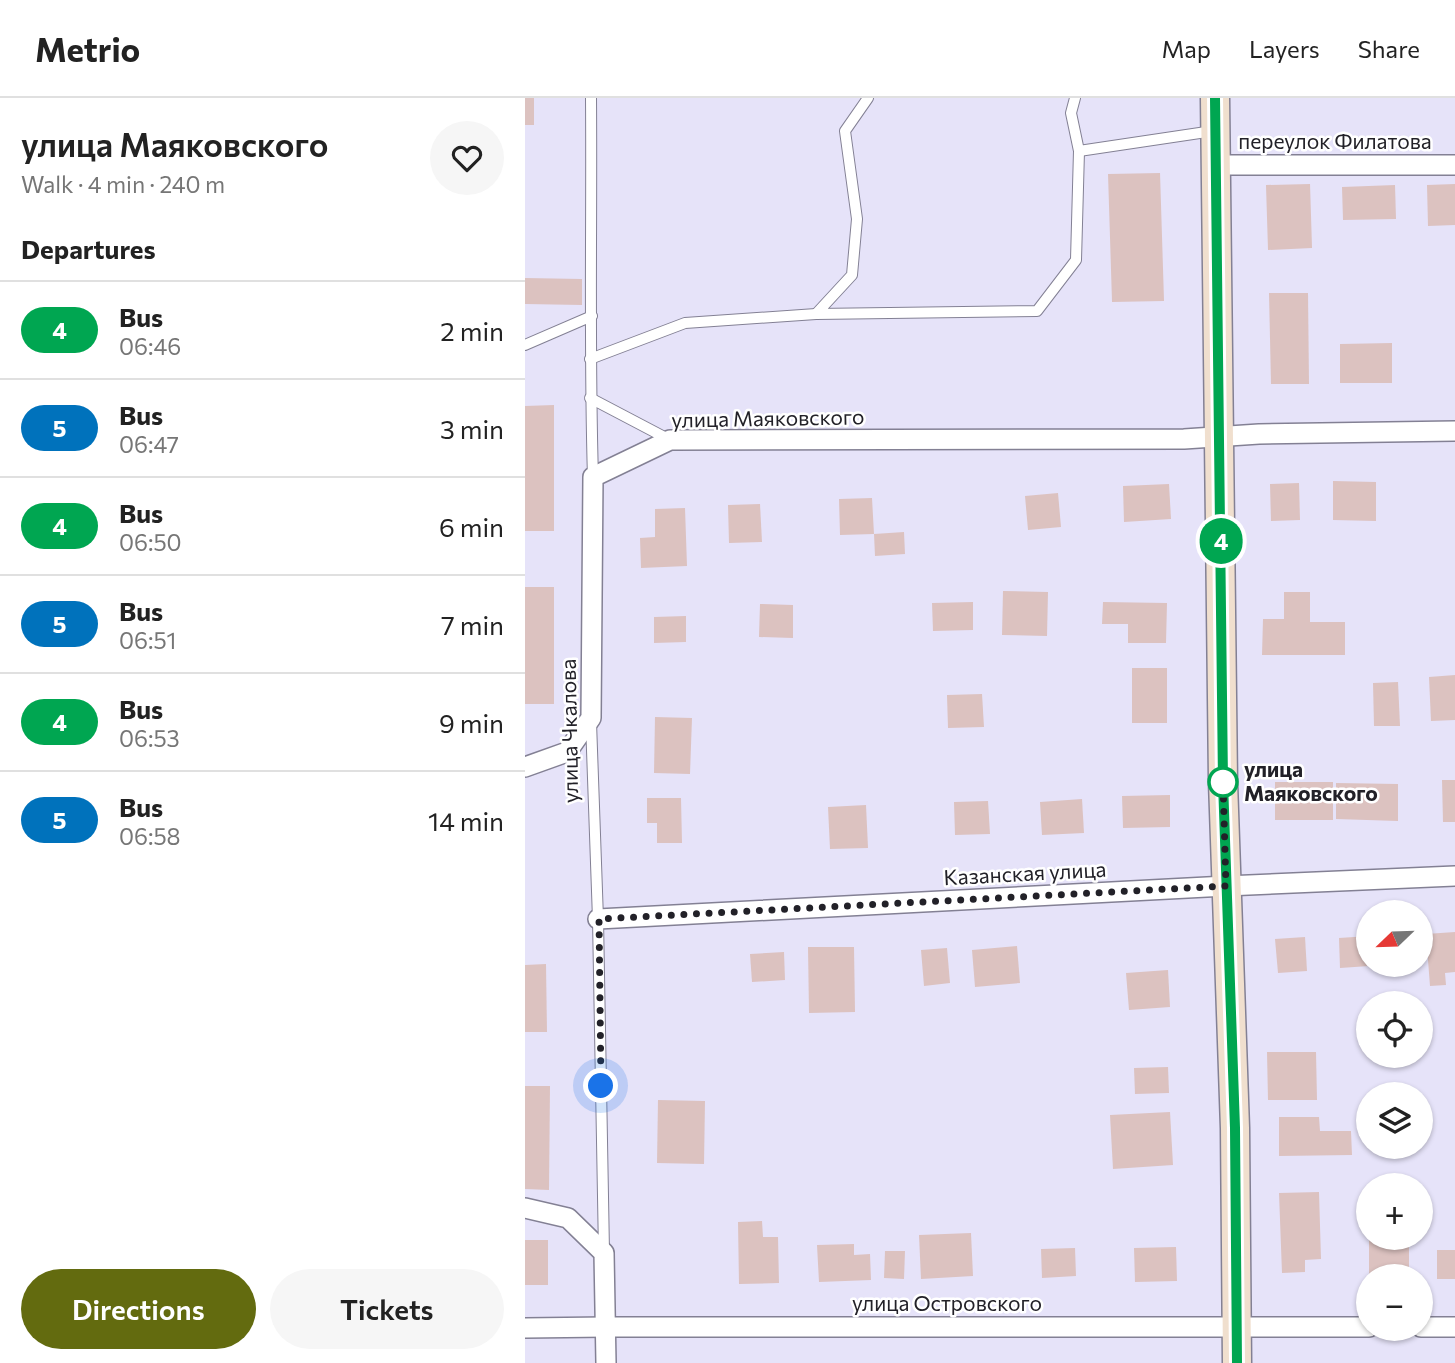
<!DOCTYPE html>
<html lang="en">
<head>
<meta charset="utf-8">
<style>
  :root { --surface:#fff; --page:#f6f6f6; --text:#222; --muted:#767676; --line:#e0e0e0; --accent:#636b0f }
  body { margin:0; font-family:Commissioner,sans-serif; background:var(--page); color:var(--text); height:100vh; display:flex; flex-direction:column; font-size:26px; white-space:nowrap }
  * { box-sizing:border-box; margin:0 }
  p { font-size:23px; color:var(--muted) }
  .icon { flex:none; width:38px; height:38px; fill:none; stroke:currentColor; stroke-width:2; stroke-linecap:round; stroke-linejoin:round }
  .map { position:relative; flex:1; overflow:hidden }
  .sheet { display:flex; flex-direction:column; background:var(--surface); width:525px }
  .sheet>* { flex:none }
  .badge { padding:0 14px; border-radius:23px; font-size:24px; line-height:46px }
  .needle { width:46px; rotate:247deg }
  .tools { position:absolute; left:831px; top:802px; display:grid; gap:14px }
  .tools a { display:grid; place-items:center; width:77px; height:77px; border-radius:50%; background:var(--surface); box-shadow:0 2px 5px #0004; font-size:35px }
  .you { position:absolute; width:35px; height:35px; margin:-18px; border:5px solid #fff; border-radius:50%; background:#1a73e8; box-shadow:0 0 0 10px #1a73e833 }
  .map>.badge { position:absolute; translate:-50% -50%; box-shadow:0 0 0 4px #fff }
  h2 { padding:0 21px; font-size:26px; line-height:63px }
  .round { display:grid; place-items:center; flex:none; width:74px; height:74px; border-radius:37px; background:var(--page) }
  .summary { display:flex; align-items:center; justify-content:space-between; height:119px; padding:0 21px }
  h1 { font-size:33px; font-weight:600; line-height:52px }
  .primary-button { display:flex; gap:14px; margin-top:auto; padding:14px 21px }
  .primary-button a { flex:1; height:80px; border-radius:42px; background:var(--accent); color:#fff; font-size:28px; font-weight:600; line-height:80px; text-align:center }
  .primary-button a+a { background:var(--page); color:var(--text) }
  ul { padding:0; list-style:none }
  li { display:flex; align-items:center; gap:21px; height:98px; padding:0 21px; border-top:2px solid var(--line) }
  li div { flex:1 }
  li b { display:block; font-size:26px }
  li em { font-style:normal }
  li .badge { min-width:77px; font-weight:700; text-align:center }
  header { display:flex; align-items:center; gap:42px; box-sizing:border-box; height:98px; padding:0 35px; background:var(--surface); border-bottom:2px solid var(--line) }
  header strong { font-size:33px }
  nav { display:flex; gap:38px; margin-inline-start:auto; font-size:24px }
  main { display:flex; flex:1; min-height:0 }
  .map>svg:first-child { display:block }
</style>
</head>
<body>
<header>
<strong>Metrio</strong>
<nav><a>Map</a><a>Layers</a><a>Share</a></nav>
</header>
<main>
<section class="sheet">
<div class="summary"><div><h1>улица Маяковского</h1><p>Walk · 4 min · 240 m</p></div><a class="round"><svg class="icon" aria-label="heart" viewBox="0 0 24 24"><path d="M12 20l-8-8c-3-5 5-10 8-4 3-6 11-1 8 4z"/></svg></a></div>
<h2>Departures</h2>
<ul>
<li><span class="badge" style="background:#00a651;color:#fff">4</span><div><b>Bus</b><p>06:46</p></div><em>2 min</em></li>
<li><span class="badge" style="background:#0072bc;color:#fff">5</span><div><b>Bus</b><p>06:47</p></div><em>3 min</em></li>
<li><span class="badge" style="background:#00a651;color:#fff">4</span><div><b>Bus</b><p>06:50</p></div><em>6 min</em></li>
<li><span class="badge" style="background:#0072bc;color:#fff">5</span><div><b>Bus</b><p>06:51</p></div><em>7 min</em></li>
<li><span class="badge" style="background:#00a651;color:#fff">4</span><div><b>Bus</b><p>06:53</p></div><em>9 min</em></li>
<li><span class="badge" style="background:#0072bc;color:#fff">5</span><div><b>Bus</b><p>06:58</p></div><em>14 min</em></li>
</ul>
<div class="primary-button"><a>Directions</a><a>Tickets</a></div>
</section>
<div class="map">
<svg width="930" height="1265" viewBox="0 0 930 1265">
  <rect width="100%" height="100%" fill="#e6e3f9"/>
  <g fill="#dcc2c0">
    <rect x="0" y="0" width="9" height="27"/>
    <path d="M635,75l4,128 -52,1 -4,-128z"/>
    <path d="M785,86l2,64 -44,2 -2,-65z"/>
    <path d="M930,86v41l-27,1 -1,-41z"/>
    <path d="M870,87l1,34 -53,1 -1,-33z"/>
    <path d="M0,180l57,1v26l-57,-1z"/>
    <path d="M744,195h39l1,91h-38z"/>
    <path d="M867,245v40h-52v-39z"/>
    <path d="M29,307v126h-29v-125z"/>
    <path d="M808,383l43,1v39l-43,-1z"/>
    <path d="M774,385l1,37 -29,1 -1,-37z"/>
    <path d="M644,386l2,35 -47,3 -1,-36z"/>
    <path d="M533,395l3,34 -33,3 -3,-34z"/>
    <path d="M347,400l2,36 30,-2 1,22 -30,2 -1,-22 -34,1 -1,-36z"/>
    <path d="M235,406l2,38 -33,1 -1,-38z"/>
    <path d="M160,410l2,58 -46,2 -1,-30 15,-1v-28z"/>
    <rect x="0" y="489" width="29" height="117"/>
    <path d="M478,493l45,1 -1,44 -45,-1z"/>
    <path d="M759,494h26v30h35v33h-83l1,-36h21z"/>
    <path d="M448,504v28l-40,1 -1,-28z"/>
    <path d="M578,504l64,1 -1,40h-38v-19h-26z"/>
    <path d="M235,506l33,1v33l-34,-1z"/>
    <path d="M161,518v26l-32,1v-26z"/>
    <rect x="607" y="570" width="35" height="55"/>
    <path d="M930,577v45l-24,1 -2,-44z"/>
    <path d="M873,584l2,44h-26l-1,-43z"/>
    <path d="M457,596l2,33 -36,1 -1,-33z"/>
    <path d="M130,619l37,1 -2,56 -36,-1z"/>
    <path d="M917,682h13v42h-12z"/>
    <rect x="750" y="684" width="58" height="38"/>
    <path d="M811,685l62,1v37l-62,-2z"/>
    <path d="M645,697v32l-47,1 -1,-32z"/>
    <path d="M122,700h34l1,45h-25v-20h-10z"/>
    <path d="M557,701l2,34 -42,2 -2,-33z"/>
    <path d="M463,703l2,33 -35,1 -1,-33z"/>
    <path d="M341,707l2,43 -38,1 -2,-42z"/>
    <path d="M930,834v40l-10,1 1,12 -16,1 -4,-52z"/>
    <path d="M844,838v30l-29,2 -1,-30z"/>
    <path d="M780,839l2,34 -29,2 -3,-34z"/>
    <path d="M492,848l3,37 -45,4 -3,-37z"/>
    <path d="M283,849h46l1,65 -46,1z"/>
    <path d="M422,850l3,35 -26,3 -3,-36z"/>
    <path d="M259,854l1,28 -33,2 -2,-28z"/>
    <path d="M21,866l1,68h-22v-67z"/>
    <path d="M643,872l2,37 -41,3 -3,-37z"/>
    <path d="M742,954h49l1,48h-49z"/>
    <path d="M643,969l1,26 -34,1 -1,-26z"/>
    <path d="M0,988h25l-1,104 -24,-1z"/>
    <path d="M133,1002l47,1 -1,63 -47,-1z"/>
    <path d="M645,1014l3,53 -60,4 -3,-54z"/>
    <path d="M754,1019h40l1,14h31l1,24 -73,1z"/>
    <path d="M794,1094l2,67 -16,1v12l-23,1 -3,-80z"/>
    <path d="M237,1123l1,16h15l1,46 -40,1 -1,-62z"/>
    <path d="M446,1135l2,43 -52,3 -2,-44z"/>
    <rect x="844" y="1139" width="40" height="37"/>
    <rect x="0" y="1142" width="23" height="45"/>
    <path d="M329,1146v11l16,-1 1,26 -52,2 -2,-37z"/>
    <path d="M651,1149l1,34 -42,1 -1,-34z"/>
    <path d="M550,1150l1,28 -34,2 -1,-29z"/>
    <rect x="912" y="1152" width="18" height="29"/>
    <path d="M360,1153h20l-1,28 -20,-1z"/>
  </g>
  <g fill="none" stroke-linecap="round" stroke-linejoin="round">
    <defs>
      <g id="lane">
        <path d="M66,0c1,126 -2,253 2,379"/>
        <path d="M343,0l-23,33 12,88 -5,56 -36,39 221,-3 39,-51 3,-109 -8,-38 4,-15"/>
        <path d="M554,53l134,-20"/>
        <path d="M0,247l67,-29"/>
        <path d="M65,261l95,-36 131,-9"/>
        <path d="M65,300l80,42"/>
        <path d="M66,624l7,197 6,333"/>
      </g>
      <g id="street">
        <path d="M691,67h239"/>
        <path d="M0,669l42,-15 24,-34 2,-241 77,-37 514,-1 75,-5 196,-3"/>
        <path d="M73,821l628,-33 229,-10"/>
        <path d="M0,1110l43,10 36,35 2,110"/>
        <path d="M896,1229h34"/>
        <path d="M0,1230l81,-1h763"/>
      </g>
      <path id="secondary" d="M690,0l8,684 12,346 2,235"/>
    </defs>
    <use href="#lane" stroke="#838094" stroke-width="12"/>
    <use href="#street" stroke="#838094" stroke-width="22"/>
    <use href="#secondary" stroke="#838094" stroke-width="31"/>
    <use href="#lane" stroke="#fff" stroke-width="10"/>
    <use href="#street" stroke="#fff" stroke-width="19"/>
    <use href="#secondary" stroke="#f0dfce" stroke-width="28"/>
  </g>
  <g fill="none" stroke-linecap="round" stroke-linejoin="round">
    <defs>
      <path id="line" d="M690,0l8,684 12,346 2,235"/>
    </defs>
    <use href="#line" stroke="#fff" stroke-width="16"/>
    <use href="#line" stroke="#00a651" stroke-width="10"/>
    <path stroke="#222128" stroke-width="7" stroke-dasharray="0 12.6" d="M76,988l-2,-167 627,-33 -3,-104"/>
  </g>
  <circle fill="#fff" stroke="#00a651" stroke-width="3.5" cx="698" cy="684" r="14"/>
  <g text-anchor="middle" stroke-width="5" stroke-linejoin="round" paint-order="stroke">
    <g font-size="21" fill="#222128" stroke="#fff">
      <text x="810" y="51">переулок Филатова</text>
      <text transform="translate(243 321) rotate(-1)" y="7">улица Маяковского</text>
      <text transform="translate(45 633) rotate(-91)" y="7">улица Чкалова</text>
      <text transform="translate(500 776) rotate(-3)" y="7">Казанская улица</text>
      <text x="422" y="1213">улица Островского</text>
    </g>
    <g font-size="21" font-weight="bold" fill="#222128" stroke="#fff" text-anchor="start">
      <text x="719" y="679">улица<tspan x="719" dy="24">Маяковского</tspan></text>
    </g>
  </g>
</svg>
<div class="tools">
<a><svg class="needle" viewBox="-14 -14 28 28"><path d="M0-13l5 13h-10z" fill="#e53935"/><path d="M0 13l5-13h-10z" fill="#767676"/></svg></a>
<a><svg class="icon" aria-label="locate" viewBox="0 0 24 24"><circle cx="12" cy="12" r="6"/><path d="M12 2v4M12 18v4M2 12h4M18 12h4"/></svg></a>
<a><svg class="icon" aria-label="layers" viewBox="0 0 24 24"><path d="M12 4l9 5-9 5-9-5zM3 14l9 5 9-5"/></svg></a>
<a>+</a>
<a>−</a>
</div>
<div class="you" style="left:76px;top:988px"></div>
<b class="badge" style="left:696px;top:443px;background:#00a651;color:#fff">4</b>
</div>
</main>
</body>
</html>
